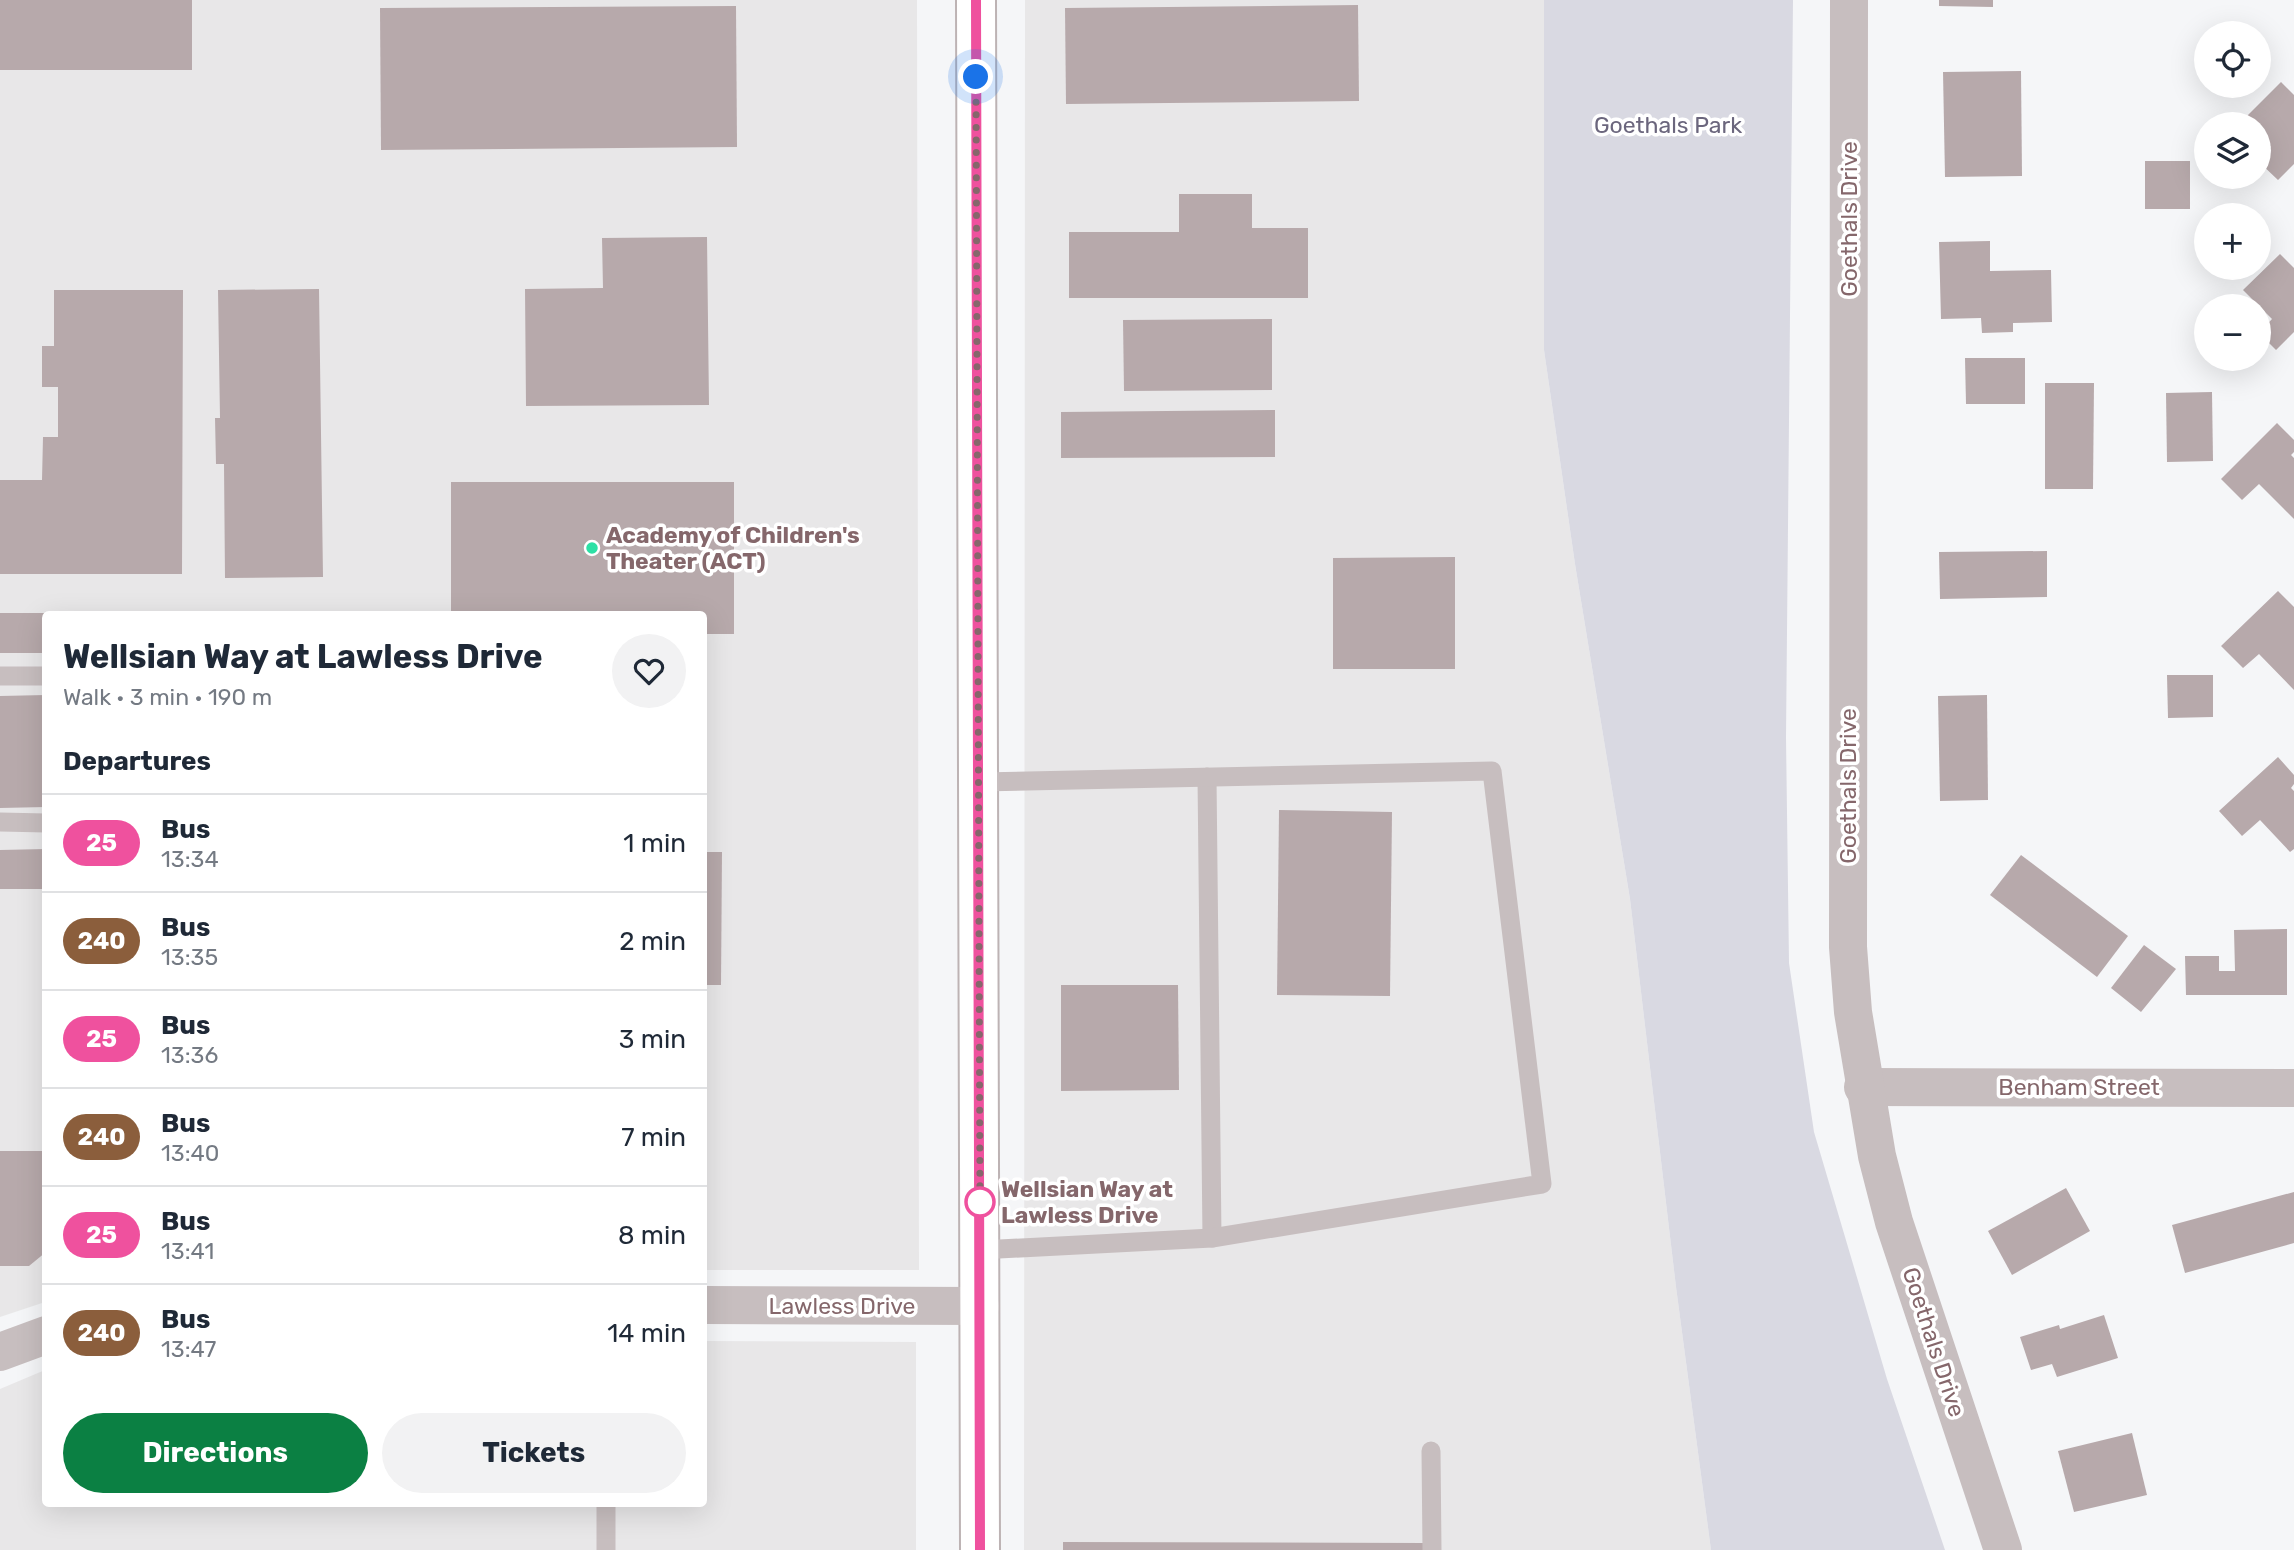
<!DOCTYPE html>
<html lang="en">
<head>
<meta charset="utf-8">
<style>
  :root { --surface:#fff; --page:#f2f2f3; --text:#1f2937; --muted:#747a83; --line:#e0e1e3; --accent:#0b8043 }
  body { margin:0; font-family:Rubik,sans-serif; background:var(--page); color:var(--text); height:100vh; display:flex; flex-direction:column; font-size:26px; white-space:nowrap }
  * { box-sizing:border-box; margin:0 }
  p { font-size:23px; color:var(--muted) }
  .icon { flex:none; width:38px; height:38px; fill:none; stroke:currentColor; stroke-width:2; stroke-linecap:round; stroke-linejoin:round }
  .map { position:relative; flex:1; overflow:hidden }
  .side { position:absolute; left:42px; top:611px; width:665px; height:896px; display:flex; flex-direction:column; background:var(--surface); border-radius:7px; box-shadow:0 7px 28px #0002 }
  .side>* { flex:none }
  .badge { padding:0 14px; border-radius:23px; font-size:24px; line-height:46px }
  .fabs { position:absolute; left:2194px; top:21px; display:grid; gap:14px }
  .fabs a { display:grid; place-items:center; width:77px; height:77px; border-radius:50%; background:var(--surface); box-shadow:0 7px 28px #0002; font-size:35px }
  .you { position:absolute; width:35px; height:35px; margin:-18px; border:5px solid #fff; border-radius:50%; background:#1a73e8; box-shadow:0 0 0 10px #1a73e833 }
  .map>.badge { position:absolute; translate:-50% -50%; box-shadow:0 0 0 4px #fff }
  h2 { padding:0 21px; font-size:26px; line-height:63px }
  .round { display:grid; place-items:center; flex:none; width:74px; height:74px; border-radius:37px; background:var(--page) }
  .head { display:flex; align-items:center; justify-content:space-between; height:119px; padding:0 21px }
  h1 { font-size:33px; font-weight:700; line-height:52px }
  .button { display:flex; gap:14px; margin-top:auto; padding:14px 21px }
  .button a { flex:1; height:80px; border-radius:42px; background:var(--accent); color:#fff; font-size:28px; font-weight:700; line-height:80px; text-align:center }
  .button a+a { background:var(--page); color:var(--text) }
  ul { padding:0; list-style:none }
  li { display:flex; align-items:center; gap:21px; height:98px; padding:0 21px; border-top:2px solid var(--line) }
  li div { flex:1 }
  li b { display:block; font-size:26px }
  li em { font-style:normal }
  li .badge { min-width:77px; font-weight:700; text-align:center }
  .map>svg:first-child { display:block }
</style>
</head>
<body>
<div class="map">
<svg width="2294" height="1550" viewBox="0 0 2294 1550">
  <rect width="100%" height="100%" fill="#f5f6f8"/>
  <g fill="#e8e7e8">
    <path d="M0,0h917l2,1270h-215v-656h-658l-1,688 -45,15z"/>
    <path d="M1025,0h519v350l31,214 55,335 46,388 35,263h-687z"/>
    <path d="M704,1341l212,1v208h-916v-161l45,-19 1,133h658z"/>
  </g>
  <path fill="#d9d9e2" d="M1544,0h249l-7,737 3,226 25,169 73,247 58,171h-234l-35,-263 -46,-388 -55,-335 -31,-214z"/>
  <g fill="#b7a9ab">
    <rect x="0" y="0" width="192" height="70"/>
    <path d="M1939,0h54v7l-54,-1z"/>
    <path d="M1358,5l1,96 -293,3 -1,-96z"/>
    <path d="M736,6l1,141 -356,3 -1,-142z"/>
    <path d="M2021,71l1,105 -77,1 -2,-105z"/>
    <path d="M2281,82l13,13v69l-16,16 -19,-18v-4l12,-11 -12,-12v-11h-11l-5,-4z"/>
    <rect x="2145" y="161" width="45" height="48"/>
    <path d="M1179,194h73v34h56v70h-239v-66h110z"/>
    <path d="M707,237l2,168 -183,1 -1,-117 78,-1 -1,-50z"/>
    <path d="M1990,241v30l61,-1 1,52 -39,1v9l-31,1 -1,-15 -40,1 -2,-77z"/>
    <path d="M2280,254l14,14v64l-18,18 -17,-17 13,-14 -29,-29z"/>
    <path d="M319,289l4,288 -98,1 -1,-114h-8l-1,-46h5l-2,-128z"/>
    <path d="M54,290h129l-1,284h-182v-94h42l1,-43h15v-50h-16v-41h12z"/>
    <path d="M1272,319v71l-148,1 -1,-71z"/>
    <path d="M1965,358h60v46h-59z"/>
    <path d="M2045,383h49l-1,106h-48z"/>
    <path d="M2212,392l1,69 -46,1 -1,-69z"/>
    <path d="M1275,410v47l-214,1v-46z"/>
    <path d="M2277,423l17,17v12l-3,3 3,3v61l-35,-35 -17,16 -21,-21z"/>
    <path d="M451,482h283v152h-30v-20h-253z"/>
    <path d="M2047,551v46l-107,2 -1,-47z"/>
    <path d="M1455,557v112h-122v-111z"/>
    <path d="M2278,591l16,16v83l-35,-36 -16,14 -22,-22z"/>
    <path d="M249,611v3h-54v-2z"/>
    <rect x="0" y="613" width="46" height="40"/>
    <path d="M2167,675h46v42l-45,1z"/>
    <path d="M46,695v112l-46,1v-112z"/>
    <path d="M1987,695l1,105 -48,1 -2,-105z"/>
    <path d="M2278,757l16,18v9l-3,4 3,3v58l-4,3 -30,-32 -18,16 -23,-25z"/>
    <path d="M1279,810l113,2 -2,184 -113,-1z"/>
    <path d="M46,849v40h-46v-39z"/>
    <path d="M704,852h18l-1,133h-17z"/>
    <path d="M2021,855l107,81 -31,41 -107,-82z"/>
    <path d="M2287,929v66h-101l-1,-39h34v15h16l-1,-41z"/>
    <path d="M2144,945l32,24 -35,43 -30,-24z"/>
    <path d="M1061,985h117l1,105 -118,1z"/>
    <path d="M0,1151h46v101l-17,14h-29z"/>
    <path d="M2066,1188l24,43 -78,44 -24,-44z"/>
    <path d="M2294,1192v51l-109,30 -13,-48z"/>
    <path d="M2104,1315l14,43 -61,19 -5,-13 -21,6 -11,-33 39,-12 1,4z"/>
    <path d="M2132,1433l15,62 -73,17 -16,-61z"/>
    <path d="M1063,1542l360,1v7h-360z"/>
  </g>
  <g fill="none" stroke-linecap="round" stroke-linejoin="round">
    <defs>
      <path id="secondary" d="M976,0l4,1550"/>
    </defs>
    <use href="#secondary" stroke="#bdb3b4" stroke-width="42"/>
    <g stroke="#c7bebf" stroke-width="19">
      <path d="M0,676h46"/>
      <path d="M1207,777l5,461"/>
      <path d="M979,782l513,-11 50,413 -330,54 -232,12"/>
      <path d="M0,822l46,1"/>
      <path d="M1431,1451l1,99"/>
      <path d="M606,1550v-47"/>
    </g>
    <path stroke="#c7bebf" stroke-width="38" d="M1863,1087l431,1"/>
    <g stroke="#c7bebf" stroke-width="38">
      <path d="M1849,0l-1,947 5,65 24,144 17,66 109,328"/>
      <path d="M704,1305l276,1"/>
      <path d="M0,1352l46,-17"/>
    </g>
    <use href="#secondary" stroke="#fff" stroke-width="38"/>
  </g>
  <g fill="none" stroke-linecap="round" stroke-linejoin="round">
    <defs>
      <path id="line" d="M976,0l4,1550"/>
    </defs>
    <use href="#line" stroke="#fff" stroke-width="16"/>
    <use href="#line" stroke="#ef519e" stroke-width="10"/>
    <path stroke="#85676b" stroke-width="7" stroke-dasharray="0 12.6" d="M976,77l4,1125"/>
  </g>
  <circle fill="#2de0a5" stroke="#fff" stroke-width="2.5" cx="592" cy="548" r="7"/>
  <circle fill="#fff" stroke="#ef519e" stroke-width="3.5" cx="980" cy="1202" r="14"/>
  <g text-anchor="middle" stroke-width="7" stroke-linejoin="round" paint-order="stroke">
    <g font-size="23" fill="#6b667d" stroke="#fff">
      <text x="1668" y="133">Goethals Park</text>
    </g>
    <g font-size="23" fill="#85676b" stroke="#fff">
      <text transform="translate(1849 219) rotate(-90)" y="8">Goethals Drive</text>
      <text transform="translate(1848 786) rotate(-90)" y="8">Goethals Drive</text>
      <text x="2079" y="1095">Benham Street</text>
      <text x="842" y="1314">Lawless Drive</text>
      <text transform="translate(1934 1342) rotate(72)" y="8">Goethals Drive</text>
    </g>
    <g font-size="23" font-weight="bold" fill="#85676b" stroke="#fff" text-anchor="start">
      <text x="606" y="543">Academy of Children's<tspan x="606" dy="26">Theater (ACT)</tspan></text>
    </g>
    <g font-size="23" font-weight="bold" fill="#85676b" stroke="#fff" text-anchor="start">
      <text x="1001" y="1197">Wellsian Way at<tspan x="1001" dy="26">Lawless Drive</tspan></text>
    </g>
  </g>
</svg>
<div class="fabs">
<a><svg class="icon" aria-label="locate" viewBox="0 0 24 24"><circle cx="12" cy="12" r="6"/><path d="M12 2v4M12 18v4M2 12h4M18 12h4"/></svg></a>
<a><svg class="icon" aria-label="layers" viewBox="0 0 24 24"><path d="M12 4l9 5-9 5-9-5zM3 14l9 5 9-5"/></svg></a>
<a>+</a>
<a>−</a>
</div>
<div class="you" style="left:976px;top:77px"></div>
<section class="side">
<div class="head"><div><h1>Wellsian Way at Lawless Drive</h1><p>Walk · 3 min · 190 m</p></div><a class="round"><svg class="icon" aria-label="heart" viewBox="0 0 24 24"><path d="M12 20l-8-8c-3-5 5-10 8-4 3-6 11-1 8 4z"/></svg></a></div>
<h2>Departures</h2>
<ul>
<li><span class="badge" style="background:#ef519e;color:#fff">25</span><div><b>Bus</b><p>13:34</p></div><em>1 min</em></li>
<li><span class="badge" style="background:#8b5e3c;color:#fff">240</span><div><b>Bus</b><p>13:35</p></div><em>2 min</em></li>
<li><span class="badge" style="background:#ef519e;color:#fff">25</span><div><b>Bus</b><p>13:36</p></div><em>3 min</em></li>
<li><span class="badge" style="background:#8b5e3c;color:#fff">240</span><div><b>Bus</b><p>13:40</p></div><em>7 min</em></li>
<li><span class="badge" style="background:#ef519e;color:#fff">25</span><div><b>Bus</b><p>13:41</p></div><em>8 min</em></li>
<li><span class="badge" style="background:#8b5e3c;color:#fff">240</span><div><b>Bus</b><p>13:47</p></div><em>14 min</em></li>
</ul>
<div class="button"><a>Directions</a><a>Tickets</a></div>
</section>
</div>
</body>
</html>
